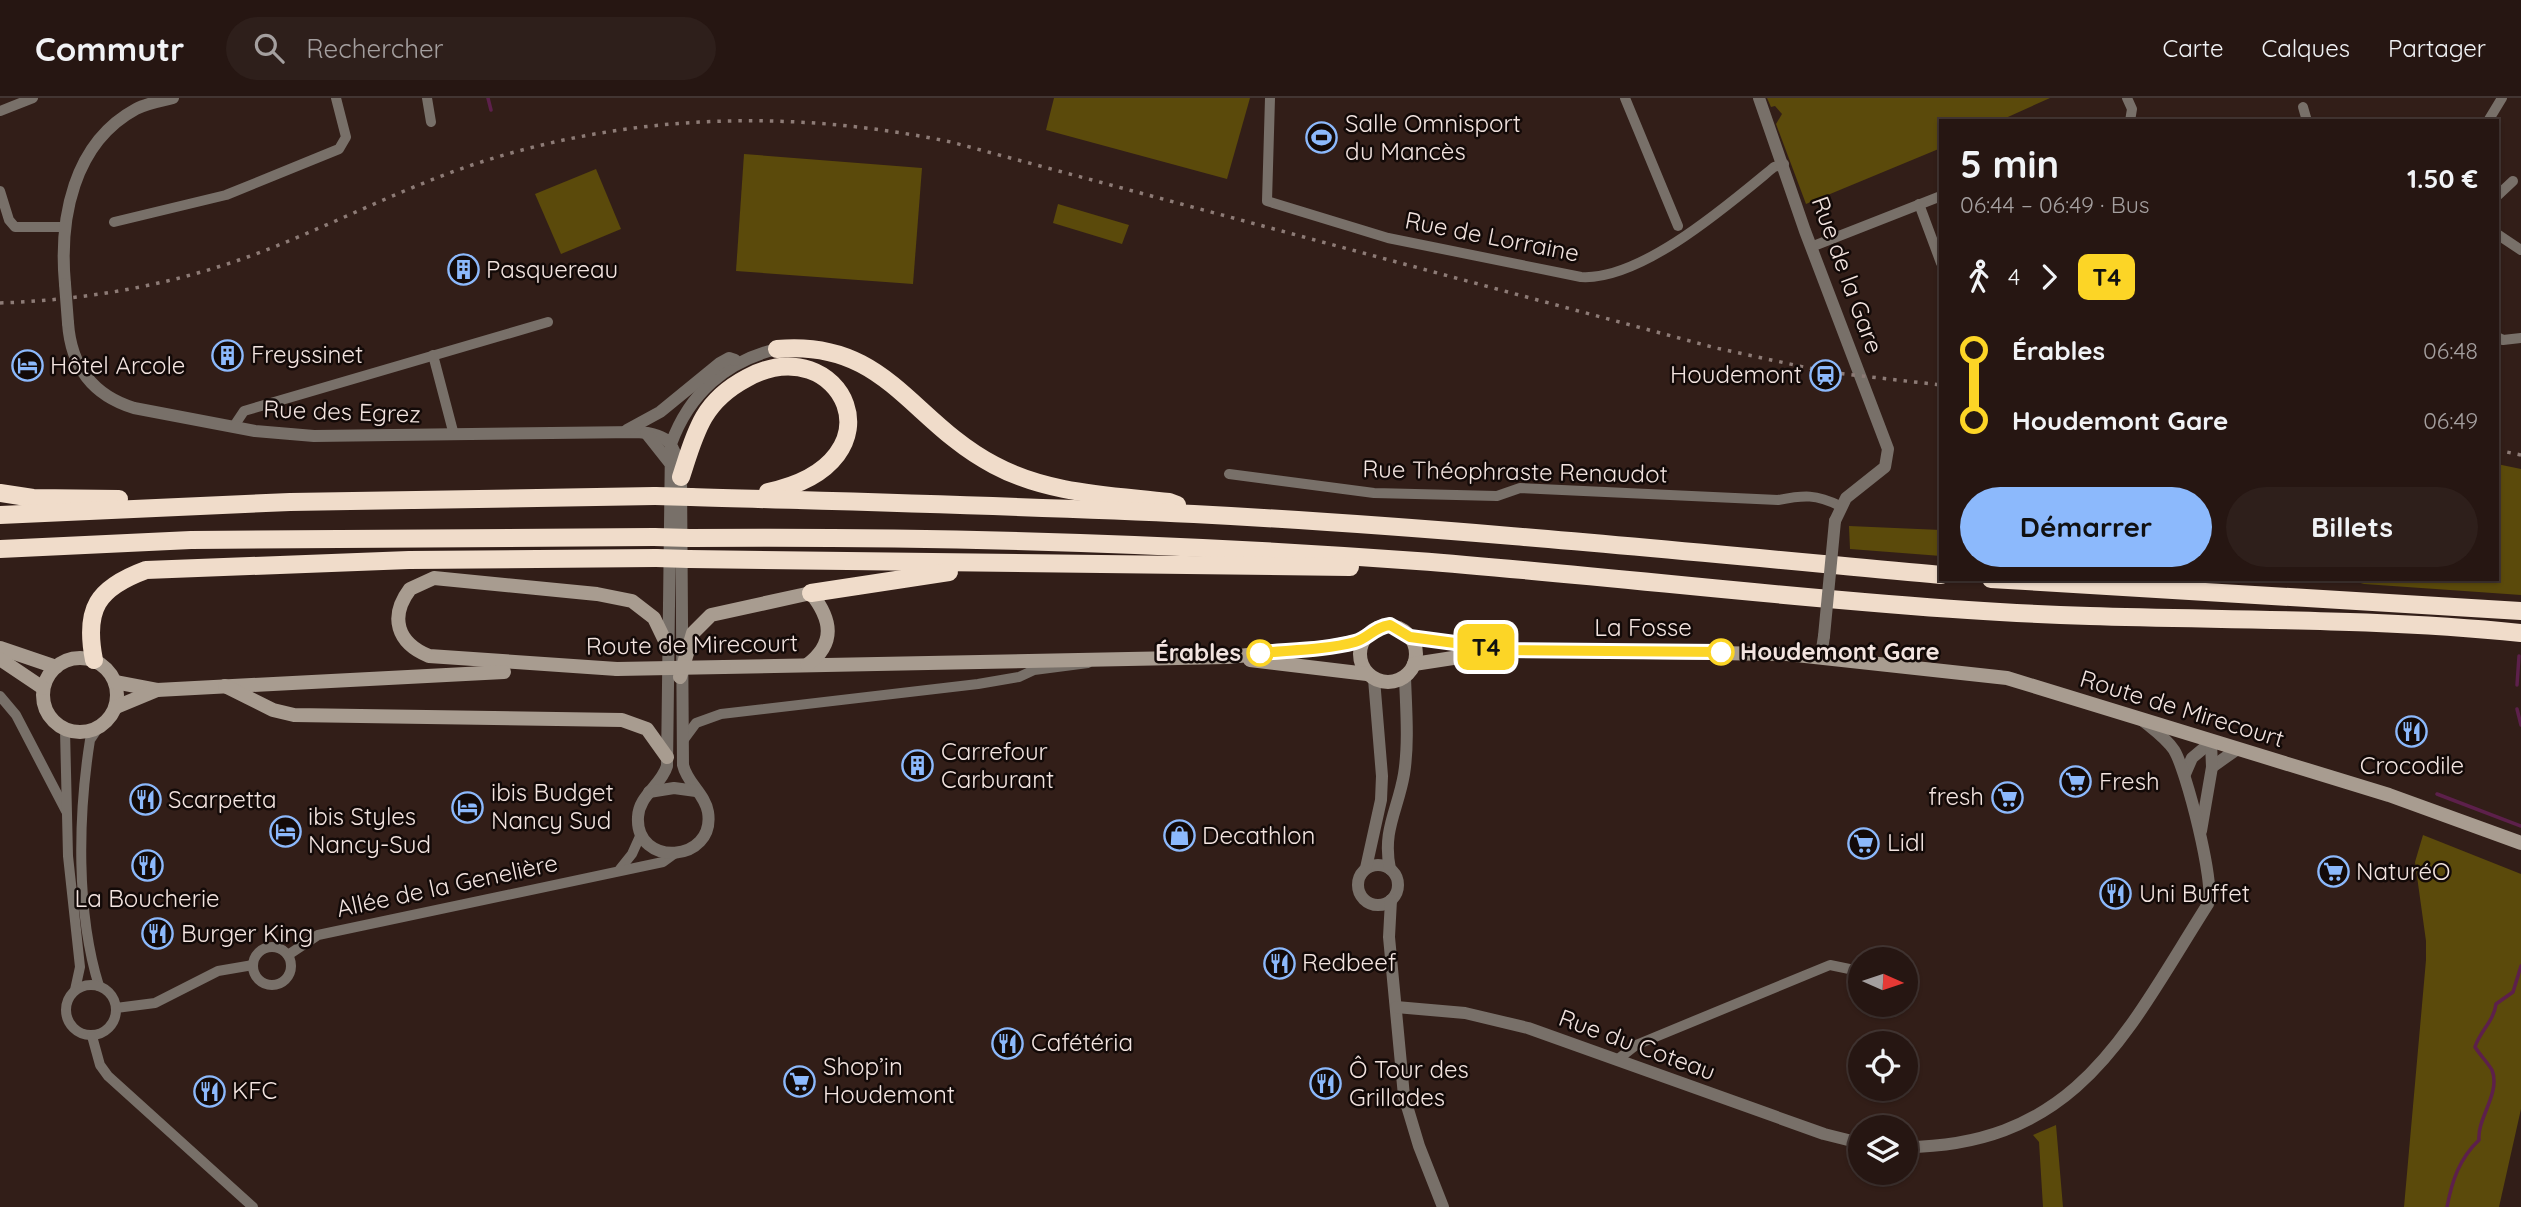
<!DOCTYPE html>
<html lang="fr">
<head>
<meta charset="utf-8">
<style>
  :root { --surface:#261612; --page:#2e1f1b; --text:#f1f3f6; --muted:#a49f9f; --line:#423532; --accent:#8cb9fc }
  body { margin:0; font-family:Quicksand,sans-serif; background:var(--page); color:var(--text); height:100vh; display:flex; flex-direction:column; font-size:26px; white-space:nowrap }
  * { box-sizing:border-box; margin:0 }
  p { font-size:23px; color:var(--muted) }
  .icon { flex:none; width:38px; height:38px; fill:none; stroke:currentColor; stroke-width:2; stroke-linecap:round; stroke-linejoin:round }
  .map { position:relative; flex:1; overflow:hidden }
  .side { position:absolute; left:1939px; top:21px; width:560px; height:462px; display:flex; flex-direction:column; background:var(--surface); border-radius:0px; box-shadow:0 2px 5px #0004,0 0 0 2px var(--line) }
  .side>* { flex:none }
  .badge { padding:0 14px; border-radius:10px; font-size:24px; line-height:46px }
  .needle { width:46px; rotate:93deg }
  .tools { position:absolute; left:1848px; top:849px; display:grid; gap:14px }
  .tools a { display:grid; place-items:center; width:70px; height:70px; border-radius:50%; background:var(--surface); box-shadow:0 2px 5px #0004,0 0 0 2px var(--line); font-size:35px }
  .map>.badge { position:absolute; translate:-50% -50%; box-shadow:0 0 0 4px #fff }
  .legs { display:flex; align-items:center; gap:10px; height:77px; padding:0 21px; font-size:23px }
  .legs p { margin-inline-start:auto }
  .summary { display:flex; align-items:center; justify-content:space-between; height:119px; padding:0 21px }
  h1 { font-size:38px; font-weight:700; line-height:52px }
  .cta { display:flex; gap:14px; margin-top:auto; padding:14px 21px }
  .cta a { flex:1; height:80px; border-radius:42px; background:var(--accent); color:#111; font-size:28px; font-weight:700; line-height:80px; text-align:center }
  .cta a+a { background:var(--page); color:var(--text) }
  ul { padding:0 21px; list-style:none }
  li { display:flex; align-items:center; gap:24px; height:70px; font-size:26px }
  li i { display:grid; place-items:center; width:10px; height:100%; margin:0 9px; background:currentColor }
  li i::after { content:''; width:18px; height:18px; margin:-9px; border:5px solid; border-radius:50%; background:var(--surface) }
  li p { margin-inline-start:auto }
  li:first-child i { background:linear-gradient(#0000 50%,currentColor 0) }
  li:last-child i { background:linear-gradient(currentColor 50%,#0000 0) }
  header { display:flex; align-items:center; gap:42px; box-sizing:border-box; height:98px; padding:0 35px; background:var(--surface); border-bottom:2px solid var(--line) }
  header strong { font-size:33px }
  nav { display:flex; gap:38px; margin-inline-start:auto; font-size:24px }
  .search { width:490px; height:63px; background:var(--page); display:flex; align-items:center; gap:18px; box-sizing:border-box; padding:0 24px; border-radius:38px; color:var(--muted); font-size:26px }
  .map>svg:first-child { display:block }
</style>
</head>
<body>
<header>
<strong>Commutr</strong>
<div class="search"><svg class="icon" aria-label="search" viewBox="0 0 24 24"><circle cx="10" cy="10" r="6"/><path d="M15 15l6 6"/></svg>Rechercher</div>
<nav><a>Carte</a><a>Calques</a><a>Partager</a></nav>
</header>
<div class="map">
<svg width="2521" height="1109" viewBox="0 0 2521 1109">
  <rect width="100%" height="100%" fill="#321e18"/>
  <g fill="#5b4a0b">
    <path d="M1054,0h196l-23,81 -181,-49z"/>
    <path d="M1767,0h283l-51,23h-58v27l-135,56 -30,-80 6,-10 -7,-8 -4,1z"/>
    <path d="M744,56l178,14 -9,116 -177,-13z"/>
    <path d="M596,71l25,60 -60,25 -26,-60z"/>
    <path d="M1058,106l71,21 -7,19 -69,-21z"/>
    <path d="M2497,366l24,5v126l-157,-11 -18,-5h151z"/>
    <path d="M1849,428l92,4v26l-91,-7z"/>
    <path d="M2423,737l98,39v235l-22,98h-95l22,-247v-19l-11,-79z"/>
    <path d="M2056,1027l7,82h-20l-4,-65 -6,-7z"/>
  </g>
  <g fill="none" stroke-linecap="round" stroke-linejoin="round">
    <g stroke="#5d204b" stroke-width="3.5">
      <path d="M488,0l3,12"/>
      <path d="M2517,587l2,-29"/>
      <path d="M2517,611l4,16"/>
      <path d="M2437,696l84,32"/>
      <path d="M2447,1109c5,-26 12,-48 32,-67 -2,-22 22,-47 13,-70 -4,-7 -12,-15 -17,-23 5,-16 19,-26 21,-43l17,-12 8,-26"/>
    </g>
    <g stroke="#787069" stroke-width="10">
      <path d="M427,0l4,24"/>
      <path d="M1270,0l-3,103 121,37 193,39c60,4 148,-73 193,-110l10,-3"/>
      <path d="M1625,0l53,128"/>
      <path d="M2127,0l5,11 -2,12"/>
      <path d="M2303,9l4,14"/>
      <path d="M0,13l33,-13"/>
      <path d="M2488,23l14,-23"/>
      <path d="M0,93l9,29 6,7h50"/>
      <path d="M2497,98l16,-15"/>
      <path d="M1919,106l22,59"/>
      <path d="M114,124l112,-27 113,-46 7,-12 -10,-39"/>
      <path d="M2497,136l24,16"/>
      <path d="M1811,149l130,-51"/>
      <path d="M2497,239l6,3 18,-2"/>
      <path d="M433,257l21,80"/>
      <path d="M234,328l10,-15 304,-89"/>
      <path d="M1229,376l145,19 123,3 23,-8 258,12c26,-5 38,-6 62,6"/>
      <path d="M0,598l16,19 50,96"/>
      <path d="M98,630l-8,12c-12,76 -14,172 9,246"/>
      <path d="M65,632l3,126 12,111 -5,23"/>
      <path d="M682,644l14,-19 25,-9 257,-30 41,-7 15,-7 54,-7"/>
      <path d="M620,771l12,-15 9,-20"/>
      <circle cx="272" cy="868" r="19"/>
      <path d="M288,857l30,-20 345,-73 11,-8"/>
      <circle cx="91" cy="912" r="25"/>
      <path d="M116,910l39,-5 63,-32 35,-6"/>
      <path d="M92,938l8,29 8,11 145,131"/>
      <path d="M1617,962l19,-15 194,-80 29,6"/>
    </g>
    <g stroke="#787069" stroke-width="12">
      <path d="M1759,0l46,133 83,218 -3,18 -39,31 -11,23"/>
      <path d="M65,186c-6,-65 8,-141 71,-175 11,-6 25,-8 37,-11"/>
      <path d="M68,225c3,43 24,72 66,85l121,23 59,5 323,-4c36,2 37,14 44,45l2,288c4,18 22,29 25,47 8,51 -73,56 -70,5 1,-22 23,-31 29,-51l4,-322c18,-50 55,-83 106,-95"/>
      <path d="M627,332l33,-18 60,-49 9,-5 6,2"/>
      <path d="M646,335l23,29"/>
      <path d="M1821,558l3,-20"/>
      <path d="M2212,669l24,-17"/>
      <path d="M2185,676l7,-16 19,-16"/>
      <path d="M649,694l25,-4 22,3"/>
      <path d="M2201,733l11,-64 -1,-25"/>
      <circle cx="1378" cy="787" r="20"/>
      <path d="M1366,770l15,-68 1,-24 -8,-97"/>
      <path d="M1390,771c-8,-39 8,-59 14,-95 5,-31 2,-66 1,-97"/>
      <path d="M1391,802l-2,37 15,159 15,50 24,61"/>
      <path d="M1396,909l69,6 63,15 296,106 36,9"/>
      <path d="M1906,1049c173,-2 221,-116 302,-243 8,-18 -22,-135 -34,-154 -8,-12 -21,-21 -32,-30"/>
    </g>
    <g stroke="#a89c90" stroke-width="14">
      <circle cx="1388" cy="556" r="28"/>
      <path d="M1410,539l97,13 280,4 220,24 382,117 132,48"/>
      <path d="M0,550l56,19"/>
      <circle cx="80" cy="597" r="37"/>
      <path d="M0,561l43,29"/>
      <path d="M1250,562l117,14"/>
      <path d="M1414,566l78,-12"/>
      <path d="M724,569l504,-10 100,-10 35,-7"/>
      <path d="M617,571l-188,-13c-32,-13 -40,-39 -19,-67l24,-11 163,16 35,7 22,17 14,29"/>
      <path d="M680,579l13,-44 18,-18 100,-22c21,27 25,50 -4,72"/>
      <path d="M115,584l42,8 347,-18"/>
      <path d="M225,588l48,24 21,5 328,5 25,9 20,28"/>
      <path d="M116,609l41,-17"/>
    </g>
    <g stroke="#f0dcca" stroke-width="18">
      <path d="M777,251c109,-10 133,72 217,116 54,29 115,30 175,37l8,3"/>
      <path d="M681,379c7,-21 12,-41 23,-60 10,-17 26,-30 43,-39 94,-51 161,84 21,114"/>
      <path d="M0,395l33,5 86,1"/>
      <path d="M691,399c168,5 335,9 503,17 250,13 498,38 747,61"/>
      <path d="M0,417l290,-13 365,-6"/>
      <path d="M690,440c243,-2 485,5 727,23 184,14 367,37 551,49 184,13 369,4 553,23"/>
      <path d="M0,451l191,-9 463,-3"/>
      <path d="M689,461l661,8"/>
      <path d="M1991,481l530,32"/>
      <path d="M811,495l138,-21"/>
      <path d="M94,562c-10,-51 3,-72 52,-90l263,-10 247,-2"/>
    </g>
    <g stroke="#8d7b76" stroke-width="3.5" stroke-dasharray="3.5 7" stroke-linecap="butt">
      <path d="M0,205c83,-3 161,-16 239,-43 80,-28 155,-69 236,-96 155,-51 317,-55 476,-22l765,206 111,24 114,13"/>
      <path d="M2497,352l24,5"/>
    </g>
    <g stroke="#787069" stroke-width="12">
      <path d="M65,186l3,39"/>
      <path d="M1824,538l11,-115"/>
    </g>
    <path stroke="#a89c90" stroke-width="14" d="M617,571l107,-2"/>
    <g stroke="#f0dcca" stroke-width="18">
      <path d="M655,398l36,1"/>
      <path d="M654,439l36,1"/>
      <path d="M656,460l33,1"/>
    </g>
  </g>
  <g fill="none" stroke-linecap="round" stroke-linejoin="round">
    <defs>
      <path id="line-1" d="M1260,555c32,-3 65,-3 95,-11 14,-4 19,-15 35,-17l20,12 97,13 214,2"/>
    </defs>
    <use href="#line-1" stroke="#fff" stroke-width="16"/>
    <use href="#line-1" stroke="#fcd526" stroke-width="10"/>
  </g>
  <defs>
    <symbol id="stadium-ring" viewBox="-11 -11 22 22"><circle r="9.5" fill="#130a08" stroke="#8cb9fc" stroke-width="1.5"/><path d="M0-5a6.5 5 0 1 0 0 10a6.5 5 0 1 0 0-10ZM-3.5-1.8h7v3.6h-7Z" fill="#8cb9fc"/></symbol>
    <symbol id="building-ring" viewBox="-11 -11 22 22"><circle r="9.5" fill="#130a08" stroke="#8cb9fc" stroke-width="1.5"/><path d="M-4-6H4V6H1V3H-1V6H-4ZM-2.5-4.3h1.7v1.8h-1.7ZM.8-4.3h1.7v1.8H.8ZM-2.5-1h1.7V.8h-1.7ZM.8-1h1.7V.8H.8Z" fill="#8cb9fc"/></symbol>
    <symbol id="hotel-ring" viewBox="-11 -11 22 22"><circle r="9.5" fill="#130a08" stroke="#8cb9fc" stroke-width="1.5"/><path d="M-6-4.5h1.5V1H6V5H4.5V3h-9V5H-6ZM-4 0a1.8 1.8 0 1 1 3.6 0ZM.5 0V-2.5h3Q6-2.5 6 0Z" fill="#8cb9fc"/></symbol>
    <symbol id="station-ring" viewBox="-11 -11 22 22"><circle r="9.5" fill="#130a08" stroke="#8cb9fc" stroke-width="1.5"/><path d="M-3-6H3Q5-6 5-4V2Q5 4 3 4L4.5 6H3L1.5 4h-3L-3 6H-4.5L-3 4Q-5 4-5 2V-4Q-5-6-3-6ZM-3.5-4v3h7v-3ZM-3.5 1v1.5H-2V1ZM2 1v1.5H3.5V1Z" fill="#8cb9fc"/></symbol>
    <symbol id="restaurant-ring" viewBox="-11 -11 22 22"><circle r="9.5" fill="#130a08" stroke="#8cb9fc" stroke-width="1.5"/><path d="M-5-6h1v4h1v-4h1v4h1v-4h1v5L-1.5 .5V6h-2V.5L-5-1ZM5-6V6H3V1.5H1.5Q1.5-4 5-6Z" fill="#8cb9fc"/></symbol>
    <symbol id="supermarket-ring" viewBox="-11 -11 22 22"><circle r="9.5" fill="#130a08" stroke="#8cb9fc" stroke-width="1.5"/><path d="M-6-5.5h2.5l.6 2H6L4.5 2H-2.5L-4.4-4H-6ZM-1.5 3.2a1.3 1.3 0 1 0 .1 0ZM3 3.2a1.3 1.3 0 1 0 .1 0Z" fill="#8cb9fc"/></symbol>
    <symbol id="shop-ring" viewBox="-11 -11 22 22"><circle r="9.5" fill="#130a08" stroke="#8cb9fc" stroke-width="1.5"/><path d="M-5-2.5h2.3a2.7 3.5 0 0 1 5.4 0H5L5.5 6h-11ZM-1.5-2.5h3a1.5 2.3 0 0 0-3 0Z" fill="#8cb9fc"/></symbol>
  </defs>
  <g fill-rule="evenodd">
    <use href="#stadium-ring" x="1304" y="22" width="35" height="35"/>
    <use href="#building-ring" x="446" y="154" width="35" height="35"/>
    <use href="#building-ring" x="210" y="240" width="35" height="35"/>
    <use href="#hotel-ring" x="10" y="250" width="35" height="35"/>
    <use href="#station-ring" x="1808" y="260" width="35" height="35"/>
    <use href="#restaurant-ring" x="2394" y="616" width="35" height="35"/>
    <use href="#building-ring" x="900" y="650" width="35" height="35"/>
    <use href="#supermarket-ring" x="2058" y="666" width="35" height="35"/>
    <use href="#supermarket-ring" x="1990" y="682" width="35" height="35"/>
    <use href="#restaurant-ring" x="128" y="684" width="35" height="35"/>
    <use href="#hotel-ring" x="450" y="692" width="35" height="35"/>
    <use href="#hotel-ring" x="268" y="716" width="35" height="35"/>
    <use href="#shop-ring" x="1162" y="720" width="35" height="35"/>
    <use href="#supermarket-ring" x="1846" y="728" width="35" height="35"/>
    <use href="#restaurant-ring" x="130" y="750" width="35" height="35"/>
    <use href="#supermarket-ring" x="2316" y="756" width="35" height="35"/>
    <use href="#restaurant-ring" x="2098" y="778" width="35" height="35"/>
    <use href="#restaurant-ring" x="140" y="818" width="35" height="35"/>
    <use href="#restaurant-ring" x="1262" y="848" width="35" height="35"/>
    <use href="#restaurant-ring" x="990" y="928" width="35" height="35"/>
    <use href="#supermarket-ring" x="782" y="966" width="35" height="35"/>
    <use href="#restaurant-ring" x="1308" y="968" width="35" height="35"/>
    <use href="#restaurant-ring" x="192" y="976" width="35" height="35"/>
  </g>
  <g fill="#fff" stroke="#fcd526" stroke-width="3.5">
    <circle cx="1721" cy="554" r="12"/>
    <circle cx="1260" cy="555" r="12"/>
  </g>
  <g text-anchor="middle" stroke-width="5" stroke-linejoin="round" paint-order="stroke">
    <g font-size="24" fill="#f3e4e0" stroke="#130a08" text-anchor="start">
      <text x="1345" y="34">Salle Omnisport<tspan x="1345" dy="28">du Mancès</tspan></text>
      <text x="486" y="180">Pasquereau</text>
      <text x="251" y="265">Freyssinet</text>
      <text x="50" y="276">Hôtel Arcole</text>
      <text x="1802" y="285" text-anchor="end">Houdemont</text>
      <text x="941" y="662">Carrefour<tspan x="941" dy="28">Carburant</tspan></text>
      <text x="2412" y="676" text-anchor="middle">Crocodile</text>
      <text x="2099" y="692">Fresh</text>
      <text x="491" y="703">ibis Budget<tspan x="491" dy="28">Nancy Sud</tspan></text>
      <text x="1984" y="707" text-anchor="end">fresh</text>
      <text x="168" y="710">Scarpetta</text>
      <text x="308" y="727">ibis Styles<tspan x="308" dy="28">Nancy-Sud</tspan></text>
      <text x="1202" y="746">Decathlon</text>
      <text x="1887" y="753">Lidl</text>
      <text x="2356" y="782">NaturéO</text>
      <text x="2139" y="804">Uni Buffet</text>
      <text x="147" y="809" text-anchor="middle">La Boucherie</text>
      <text x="181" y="844">Burger King</text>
      <text x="1302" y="873">Redbeef</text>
      <text x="1031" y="953">Cafétéria</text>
      <text x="823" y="977">Shop’in<tspan x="823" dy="28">Houdemont</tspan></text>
      <text x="1349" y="980">Ô Tour des<tspan x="1349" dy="28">Grillades</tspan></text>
      <text x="232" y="1001">KFC</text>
    </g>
    <g font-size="24" fill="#f3e4e0" stroke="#130a08">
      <text transform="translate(1492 139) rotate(11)" y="8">Rue de Lorraine</text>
      <text transform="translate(1847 177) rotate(70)" y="8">Rue de la Gare</text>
      <text transform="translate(342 314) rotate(2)" y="8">Rue des Egrez</text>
      <text transform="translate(1515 374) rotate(1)" y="8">Rue Théophraste Renaudot</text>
      <text x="1643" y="538">La Fosse</text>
      <text transform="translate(692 547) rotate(-1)" y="8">Route de Mirecourt</text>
      <text transform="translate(2182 611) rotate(17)" y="8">Route de Mirecourt</text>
      <text transform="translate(447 788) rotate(-12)" y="8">Allée de la Genelière</text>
      <text transform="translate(1637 947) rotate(20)" y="8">Rue du Coteau</text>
    </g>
    <g font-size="24" font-weight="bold" fill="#f3e4e0" stroke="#130a08" text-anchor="start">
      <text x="1740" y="562">Houdemont Gare</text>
      <text x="1241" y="563" text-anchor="end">Érables</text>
    </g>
  </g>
</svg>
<div class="tools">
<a><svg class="needle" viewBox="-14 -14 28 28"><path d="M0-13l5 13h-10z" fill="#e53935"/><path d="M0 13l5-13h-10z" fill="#a49f9f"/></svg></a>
<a><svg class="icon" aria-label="locate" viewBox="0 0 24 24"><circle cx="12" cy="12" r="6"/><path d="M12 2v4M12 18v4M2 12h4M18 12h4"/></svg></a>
<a><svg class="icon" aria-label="layers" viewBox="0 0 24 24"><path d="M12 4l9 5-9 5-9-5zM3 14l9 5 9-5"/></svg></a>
</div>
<b class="badge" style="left:1486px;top:549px;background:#fcd526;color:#111">T4</b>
<section class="side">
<div class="summary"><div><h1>5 min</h1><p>06:44 – 06:49 · Bus</p></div><b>1.50 €</b></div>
<div class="legs"><svg class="icon" aria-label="walk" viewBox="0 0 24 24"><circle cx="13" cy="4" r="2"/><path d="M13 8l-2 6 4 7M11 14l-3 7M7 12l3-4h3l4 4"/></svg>4<svg class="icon" aria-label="forward" viewBox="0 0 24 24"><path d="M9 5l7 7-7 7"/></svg><b class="badge" style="background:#fcd526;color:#111">T4</b></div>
<ul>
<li><i style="color:#fcd526"></i><b>Érables</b><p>06:48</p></li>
<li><i style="color:#fcd526"></i><b>Houdemont Gare</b><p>06:49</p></li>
</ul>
<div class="cta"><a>Démarrer</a><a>Billets</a></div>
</section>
</div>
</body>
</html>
